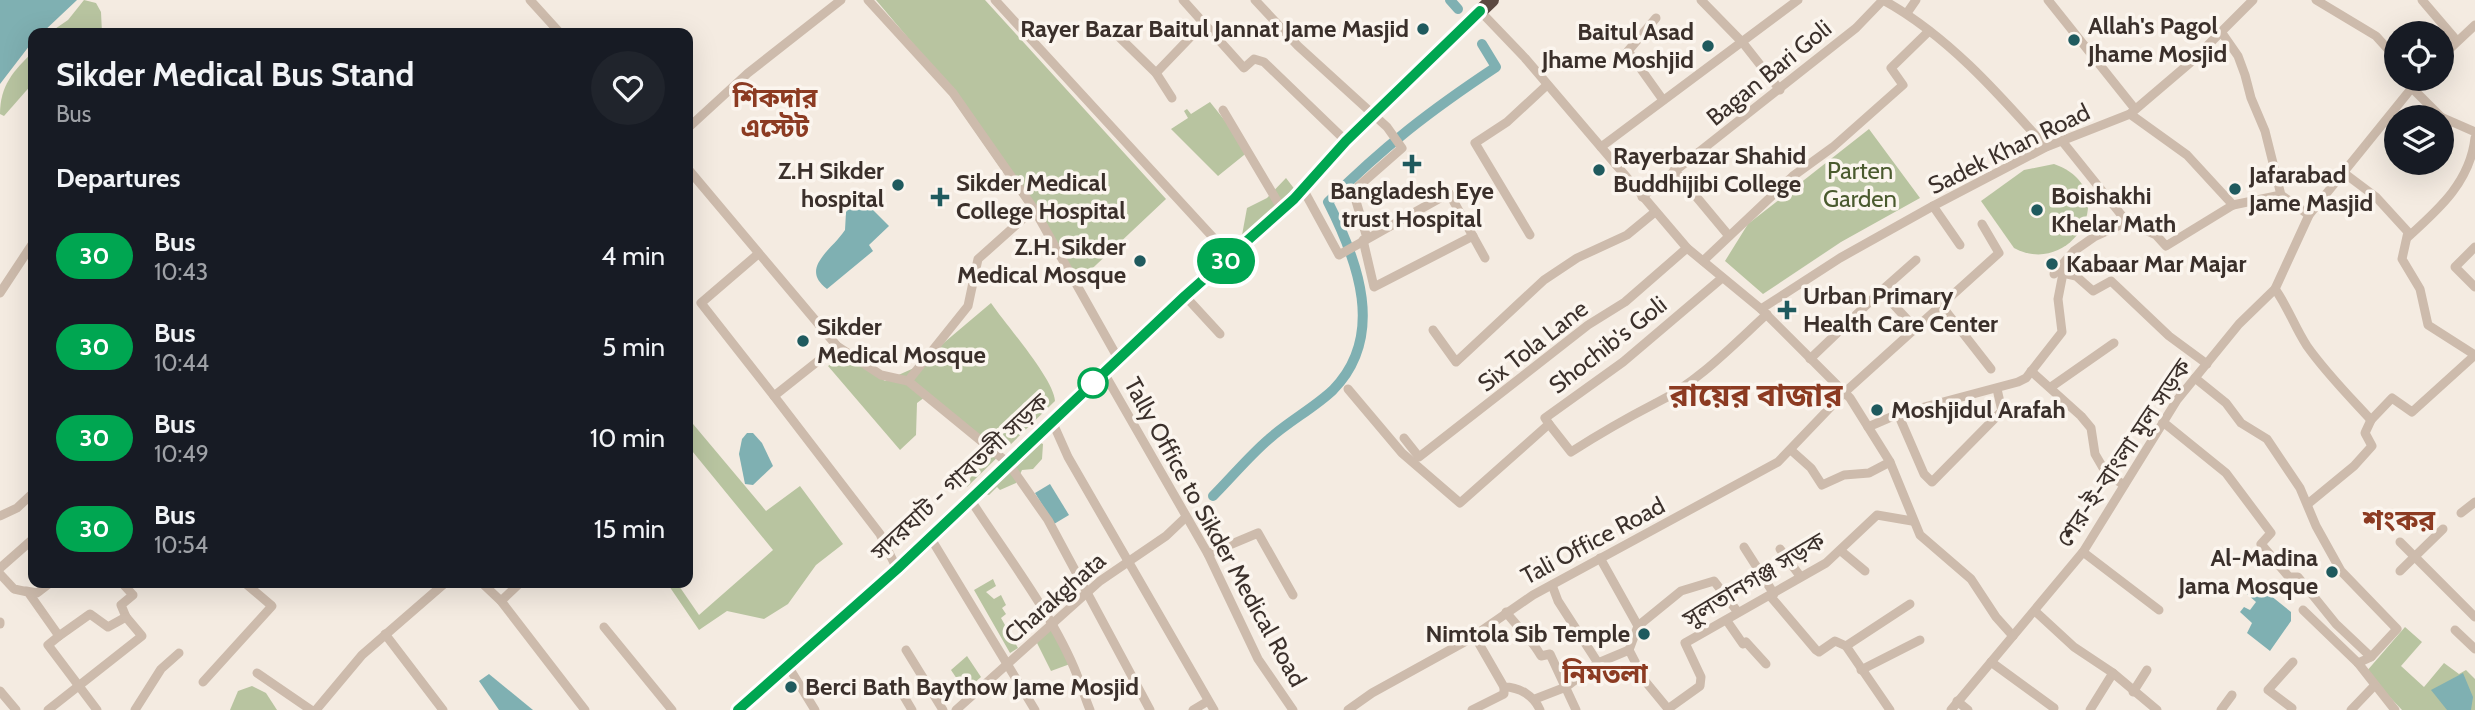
<!DOCTYPE html>
<html lang="en">
<head>
<meta charset="utf-8">
<style>
  :root { --surface:#171b24; --page:#20242c; --text:#f1f3f6; --muted:#9ea1a6 }
  body { margin:0; font-family:Cabin,"Noto Sans Bengali",sans-serif; background:var(--page); color:var(--text); height:100vh; display:flex; flex-direction:column; font-size:26px; white-space:nowrap }
  * { box-sizing:border-box; margin:0 }
  p { font-size:23px; color:var(--muted) }
  .icon { flex:none; width:38px; height:38px; fill:none; stroke:currentColor; stroke-width:2; stroke-linecap:round; stroke-linejoin:round }
  .map { position:relative; flex:1; overflow:hidden }
  .side { position:absolute; left:28px; top:28px; width:665px; height:560px; display:flex; flex-direction:column; background:var(--surface); border-radius:14px; box-shadow:0 7px 28px #0002 }
  .side>* { flex:none }
  .badge { padding:0 14px; border-radius:23px; font-size:24px; line-height:46px }
  .tools { position:absolute; left:2384px; top:21px; display:grid; gap:14px }
  .tools a { display:grid; place-items:center; width:70px; height:70px; border-radius:50%; background:var(--surface); box-shadow:0 7px 28px #0002; font-size:35px }
  .map>.badge { position:absolute; translate:-50% -50%; box-shadow:0 0 0 4px #fff }
  h2 { padding:0 28px; font-size:26px; line-height:63px }
  .round { display:grid; place-items:center; flex:none; width:74px; height:74px; border-radius:37px; background:var(--page) }
  .summary { display:flex; align-items:center; justify-content:space-between; height:119px; padding:0 28px }
  h1 { font-size:33px; font-weight:800; line-height:52px }
  ul { padding:0; list-style:none }
  li { display:flex; align-items:center; gap:21px; height:91px; padding:0 28px }
  li div { flex:1 }
  li b { display:block; font-size:26px }
  li em { font-style:normal }
  li .badge { min-width:77px; font-weight:700; text-align:center }
  .map>svg:first-child { display:block }
</style>
</head>
<body>
<div class="map">
<svg width="2475" height="710" viewBox="0 0 2475 710">
  <rect width="100%" height="100%" fill="#f4ebe1"/>
  <g fill="#b8c4a0">
    <path d="M84,0l12,3 5,9 1,21h-53l19,-13z"/>
    <path d="M876,0h109l181,199 -87,82 -159,-229z"/>
    <path d="M33,52v31l-29,33 -4,-2c0,-28 13,-43 33,-62z"/>
    <path d="M1210,102l39,49 -31,25 -47,-47 17,-11 -4,-7 3,-2 4,5z"/>
    <path d="M1869,129l51,69 -79,44 -78,52 -38,-33 23,-37z"/>
    <path d="M2054,164c71,25 18,115 -40,84l-33,-47 43,-31z"/>
    <path d="M1286,178l10,13 -56,55 7,-38 20,-10z"/>
    <path d="M991,303c15,22 63,76 64,98l-88,86c4,-16 17,-26 19,-41l-57,-52 -12,9 -1,32 -16,15 -72,-84 18,-12 39,27 29,-13z"/>
    <path d="M688,418l78,93 34,-25 43,58 -27,21 -28,39 -24,15 -37,-8 -28,19 -32,-47h10l22,32 74,-65 -85,-104z"/>
    <path d="M1034,440l9,4 -1,15 -9,10 -11,1 -6,13 -16,7 -3,-3 -8,8 -10,-3z"/>
    <path d="M993,579l3,7 -10,6 8,7 7,-4 5,10 -4,3 4,6 -5,4 17,30 -8,5 -36,-63z"/>
    <path d="M2405,627l17,15 -21,24 23,21 20,-24 15,11 7,-4 9,9v31h-73l-36,-38z"/>
    <path d="M1051,629l19,35 -19,7 -15,-30z"/>
    <path d="M967,656l14,21 -16,14 -14,-21z"/>
    <path d="M252,686l14,7 11,17h-47l8,-19z"/>
  </g>
  <g fill="#7fb0b2">
    <path d="M0,0h77l-35,33h-9v8l-33,43z"/>
    <path d="M860,197l29,29 -20,19 4,6 -46,38c-28,-21 5,-39 18,-59l1,-18z"/>
    <path d="M747,433h6l9,10 11,23 -20,19 -8,-1 -6,-30 3,-15z"/>
    <path d="M1050,484l19,31 -15,9 -19,-31z"/>
    <path d="M2255,583l36,29v9l-21,30 -23,-18 5,-10 -12,-11 4,-5 6,3 6,-8 -9,-8z"/>
    <path d="M2463,673l10,24 -2,13h-24l-16,-20z"/>
    <path d="M489,674l44,36h-34l-20,-29z"/>
  </g>
  <g fill="none" stroke-linecap="round" stroke-linejoin="round">
    <g stroke="#7fb0b2" stroke-width="10">
      <path d="M1450,0l8,9"/>
      <path d="M1213,496c19,-19 36,-40 56,-57 20,-18 45,-31 64,-49 53,-54 25,-129 -5,-188 55,-55 103,-92 168,-135l-14,-23"/>
    </g>
    <g stroke="#cdbbac" stroke-width="9">
      <path d="M530,0l30,33"/>
      <path d="M868,0l85,93 81,116 85,151"/>
      <path d="M995,0l237,258"/>
      <path d="M1183,0l61,68 10,-9 10,3 82,79"/>
      <path d="M1255,0l43,46 89,81 15,21 -49,43 14,47"/>
      <path d="M1701,0l42,43 37,47"/>
      <path d="M2048,0l87,109"/>
      <path d="M2316,0l60,36 20,22"/>
      <path d="M2422,0l35,41"/>
      <path d="M1480,11l45,47 162,190 74,61 89,89 40,64 30,73 51,44 25,38 17,19"/>
      <path d="M1907,13l9,-13"/>
      <path d="M1656,18l-28,33 35,49"/>
      <path d="M2222,33l16,23 7,19 6,23 14,33 16,64 28,20"/>
      <path d="M1116,34l40,39 16,25"/>
      <path d="M2441,57l34,-32"/>
      <path d="M1156,73l49,-51"/>
      <path d="M2411,87l30,30"/>
      <path d="M1223,110l60,101"/>
      <path d="M2130,114l57,41 46,50 48,-10"/>
      <path d="M2441,117l34,15"/>
      <path d="M688,128l60,-55 93,-73"/>
      <path d="M1601,147l197,-147"/>
      <path d="M688,169l149,177 44,29 27,6 100,82 40,57 102,190"/>
      <path d="M1674,170l55,66"/>
      <path d="M2344,173l32,24 32,35 -6,27 18,30 8,36 47,30"/>
      <path d="M1303,189l36,66 110,-62 36,65"/>
      <path d="M1642,197l214,-169 27,-28c64,35 115,93 163,147"/>
      <path d="M1933,206l27,39"/>
      <path d="M2127,222l29,13 10,11 67,-41"/>
      <path d="M1530,235l-55,-92 32,-21 40,-37"/>
      <path d="M2408,237c31,-28 62,-55 67,-99"/>
      <path d="M1363,240l11,47 99,-51"/>
      <path d="M2475,247l-20,20 20,20"/>
      <path d="M758,254l-57,49 73,93 63,-50"/>
      <path d="M1703,261l90,-85 40,-29 70,-62 -12,-17 38,-37"/>
      <path d="M2063,273l13,3 17,15 18,-10 58,55 38,28"/>
      <path d="M2054,274l20,-23 20,-14 33,-15 -65,-81"/>
      <path d="M2275,289c13,18 20,39 32,57 19,27 42,50 64,74l21,-22 20,14 63,-57"/>
      <path d="M1881,291l35,-31"/>
      <path d="M0,293l33,-50"/>
      <path d="M1185,296l35,38"/>
      <path d="M1941,305l50,64"/>
      <path d="M1761,309l79,-51 93,-52 113,-59 84,-33 61,-52 62,-62"/>
      <path d="M1433,330l23,32 88,-82 33,-22 50,-23 28,-23"/>
      <path d="M1810,359l71,-68 35,38"/>
      <path d="M2031,371l50,45 10,12 4,26 11,19 18,12"/>
      <path d="M1104,373l104,181 50,105 35,51"/>
      <path d="M2195,378l31,25 15,20 26,16 33,49 16,38 25,45 56,58 -26,28 -13,6 37,47"/>
      <path d="M908,381l60,-75 10,-47 56,-50"/>
      <path d="M2051,387l63,-44"/>
      <path d="M1348,389l54,64 58,50 89,-79 -4,-6 78,-56 99,-84"/>
      <path d="M774,396l106,138 17,35"/>
      <path d="M1898,414l26,60 8,8 70,-71 -5,-22"/>
      <path d="M1052,421l16,36 146,253"/>
      <path d="M2163,422l63,51 45,60 -10,11 28,33h9l38,47 35,33"/>
      <path d="M1549,424l22,28c28,-18 56,-34 85,-49 41,-20 77,-58 111,-89"/>
      <path d="M1868,427l30,-13 120,-32 8,-4 36,-46 -4,-33 7,-36"/>
      <path d="M1404,438l15,19 169,-132 37,-23 62,-54"/>
      <path d="M1792,451l19,17 11,17 22,-10 25,-2 21,-11"/>
      <path d="M970,499c34,53 84,117 107,176 5,12 8,23 13,35"/>
      <path d="M2309,503l45,-37 18,-20 -7,-13 6,-13"/>
      <path d="M2461,513l14,-11"/>
      <path d="M0,516l17,-8 16,-15"/>
      <path d="M930,537l105,173"/>
      <path d="M2400,542l75,75"/>
      <path d="M1744,547l30,47"/>
      <path d="M1780,549l20,27"/>
      <path d="M1841,551l24,20"/>
      <path d="M2083,552l76,58"/>
      <path d="M1208,554l50,-21 35,62"/>
      <path d="M1600,558l38,68 -9,24 16,31 24,29"/>
      <path d="M0,568l33,-29"/>
      <path d="M2400,571l43,-42"/>
      <path d="M0,574l14,15 14,3 31,44 -11,9 49,65"/>
      <path d="M482,583l19,18 84,109"/>
      <path d="M1552,585l6,16 40,62"/>
      <path d="M26,591l11,2 13,-10"/>
      <path d="M1771,597l45,53 3,2 16,-11 11,5 44,64"/>
      <path d="M501,601l19,-18"/>
      <path d="M2303,610l55,53"/>
      <path d="M1506,612c12,16 26,27 35,44l9,-2 26,56"/>
      <path d="M2036,612l38,35 39,26 44,37"/>
      <path d="M1727,621l16,23 3,-2 20,22"/>
      <path d="M0,622v2"/>
      <path d="M1638,626l43,-35 33,-10 23,30"/>
      <path d="M604,627l68,83"/>
      <path d="M2455,630l20,19"/>
      <path d="M385,634l58,76"/>
      <path d="M1474,635l30,52c16,0 30,9 36,23"/>
      <path d="M59,636l31,-22 18,13 18,-10 -5,-12 12,-10 -11,-12"/>
      <path d="M1846,646l64,-42"/>
      <path d="M906,650l37,60"/>
      <path d="M1991,662l63,46"/>
      <path d="M788,666l27,44"/>
      <path d="M1861,670l59,-30"/>
      <path d="M257,673l54,37"/>
      <path d="M203,682l69,-76 -27,-23"/>
      <path d="M896,683l16,27"/>
      <path d="M0,691l16,19"/>
      <path d="M2133,692l14,-22"/>
      <path d="M1535,699l31,-12 32,-24 31,-13"/>
      <path d="M1957,701l11,9"/>
      <path d="M2292,708l-24,-18 25,-28"/>
      <path d="M1668,709l32,-23 1,-9 -16,-34 141,-80 51,-48 35,6"/>
      <path d="M48,710l94,-74 -16,-19"/>
      <path d="M135,710l26,-41 18,-16"/>
      <path d="M316,710l46,-55 83,-72"/>
      <path d="M956,710l144,-129 66,-45 20,-19"/>
      <path d="M1193,710l15,-9"/>
      <path d="M1348,710l24,-17 96,-53 65,-45 245,-133 67,-70 154,-139 -17,-29"/>
      <path d="M1472,710l32,-16v-7"/>
      <path d="M1951,710l132,-158 94,-152 62,-76 36,-35 34,-74 110,-136"/>
      <path d="M2090,710l23,-37"/>
      <path d="M2221,710l11,-15"/>
      <path d="M2351,710l23,-24"/>
    </g>
    <path stroke="#5c4a42" stroke-width="14" d="M738,710l159,-141 288,-273 109,-97 52,-58 146,-141"/>
  </g>
  <g fill="none" stroke-linecap="round" stroke-linejoin="round">
    <defs>
      <path id="line" d="M738,710l159,-141 288,-273 109,-97 52,-58 134,-130"/>
    </defs>
    <use href="#line" stroke="#fff" stroke-width="16"/>
    <use href="#line" stroke="#00a651" stroke-width="10"/>
  </g>
  <g fill="#1f5a5e" stroke="#fbf5ee" stroke-width="2.5">
    <circle cx="1423" cy="29" r="7"/>
    <circle cx="2074" cy="40" r="7"/>
    <circle cx="1708" cy="46" r="7"/>
    <path d="M1408.5 153.5h7v7h7v7h-7v7h-7v-7h-7v-7h7z"/>
    <circle cx="1599" cy="170" r="7"/>
    <circle cx="898" cy="185" r="7"/>
    <circle cx="2235" cy="189" r="7"/>
    <path d="M936.5 186.5h7v7h7v7h-7v7h-7v-7h-7v-7h7z"/>
    <circle cx="2037" cy="210" r="7"/>
    <circle cx="1140" cy="261" r="7"/>
    <circle cx="2052" cy="264" r="7"/>
    <path d="M1783.5 299.5h7v7h7v7h-7v7h-7v-7h-7v-7h7z"/>
    <circle cx="803" cy="341" r="7"/>
    <circle cx="1877" cy="410" r="7"/>
    <circle cx="2332" cy="572" r="7"/>
    <circle cx="1644" cy="634" r="7"/>
    <circle cx="791" cy="687" r="7"/>
  </g>
  <circle fill="#fff" stroke="#00a651" stroke-width="3.5" cx="1093" cy="383" r="14"/>
  <g text-anchor="middle" stroke-width="7" stroke-linejoin="round" paint-order="stroke">
    <g font-size="24" font-weight="bold" fill="#3b302b" stroke="#fbf5ee" text-anchor="start">
      <text x="2088" y="34">Allah's Pagol<tspan x="2088" dy="28">Jhame Mosjid</tspan></text>
      <text x="1409" y="37" text-anchor="end">Rayer Bazar Baitul Jannat Jame Masjid</text>
      <text x="1694" y="40" text-anchor="end">Baitul Asad<tspan x="1694" dy="28">Jhame Moshjid</tspan></text>
      <text x="1613" y="164">Rayerbazar Shahid<tspan x="1613" dy="28">Buddhijibi College</tspan></text>
      <text x="884" y="179" text-anchor="end">Z.H Sikder<tspan x="884" dy="28">hospital</tspan></text>
      <text x="2249" y="183">Jafarabad<tspan x="2249" dy="28">Jame Masjid</tspan></text>
      <text x="956" y="191">Sikder Medical<tspan x="956" dy="28">College Hospital</tspan></text>
      <text x="1412" y="199" text-anchor="middle">Bangladesh Eye<tspan x="1412" dy="28">trust Hospital</tspan></text>
      <text x="2051" y="204">Boishakhi<tspan x="2051" dy="28">Khelar Math</tspan></text>
      <text x="1126" y="255" text-anchor="end">Z.H. Sikder<tspan x="1126" dy="28">Medical Mosque</tspan></text>
      <text x="2066" y="272">Kabaar Mar Majar</text>
      <text x="1803" y="304">Urban Primary<tspan x="1803" dy="28">Health Care Center</tspan></text>
      <text x="817" y="335">Sikder<tspan x="817" dy="28">Medical Mosque</tspan></text>
      <text x="1891" y="418">Moshjidul Arafah</text>
      <text x="2318" y="566" text-anchor="end">Al-Madina<tspan x="2318" dy="28">Jama Mosque</tspan></text>
      <text x="1630" y="642" text-anchor="end">Nimtola Sib Temple</text>
      <text x="805" y="695">Berci Bath Baythow Jame Mosjid</text>
    </g>
    <g font-size="24" fill="#3b302b" stroke="#fbf5ee">
      <text transform="translate(1769 73) rotate(-39)" y="8">Bagan Bari Goli</text>
      <text transform="translate(2009 149) rotate(-26)" y="8">Sadek Khan Road</text>
      <text transform="translate(1608 345) rotate(-38)" y="8">Shochib's Goli</text>
      <text transform="translate(1533 346) rotate(-38)" y="8">Six Tola Lane</text>
      <text transform="translate(2124 453) rotate(-56)" y="8">শের-ই-বাংলা মূল সড়ক</text>
      <text transform="translate(960 477) rotate(-43)" y="8">সদরঘাট - গাবতলী সড়ক</text>
      <text transform="translate(1215 532) rotate(61)" y="8">Tally Office to Sikder Medical Road</text>
      <text transform="translate(1593 541) rotate(-28)" y="8">Tali Office Road</text>
      <text transform="translate(1754 580) rotate(-31)" y="8">সুলতানগঞ্জ সড়ক</text>
      <text transform="translate(1055 598) rotate(-41)" y="8">Charakghata</text>
    </g>
    <g font-size="24" fill="#4a5a2e" stroke="#fbf5ee">
      <text x="1860" y="179">Parten<tspan x="1860" dy="28">Garden</tspan></text>
    </g>
    <g font-size="26" font-weight="bold" fill="#8c3b22" stroke="#fbf5ee">
      <text x="775" y="107">শিকদার<tspan x="775" dy="30">এস্টেট</tspan></text>
      <text x="1605" y="683">নিমতলা</text>
    </g>
    <g font-size="28" font-weight="bold" fill="#8c3b22" stroke="#fbf5ee">
      <text x="2399" y="530">শংকর</text>
    </g>
    <g font-size="32" font-weight="bold" fill="#8c3b22" stroke="#fbf5ee">
      <text x="1756" y="406">রায়ের বাজার</text>
    </g>
  </g>
</svg>
<div class="tools">
<a><svg class="icon" aria-label="locate" viewBox="0 0 24 24"><circle cx="12" cy="12" r="6"/><path d="M12 2v4M12 18v4M2 12h4M18 12h4"/></svg></a>
<a><svg class="icon" aria-label="layers" viewBox="0 0 24 24"><path d="M12 4l9 5-9 5-9-5zM3 14l9 5 9-5"/></svg></a>
</div>
<b class="badge" style="left:1226px;top:261px;background:#00a651;color:#fff">30</b>
<section class="side">
<div class="summary"><div><h1>Sikder Medical Bus Stand</h1><p>Bus</p></div><a class="round"><svg class="icon" aria-label="heart" viewBox="0 0 24 24"><path d="M12 20l-8-8c-3-5 5-10 8-4 3-6 11-1 8 4z"/></svg></a></div>
<h2>Departures</h2>
<ul>
<li><span class="badge" style="background:#00a651;color:#fff">30</span><div><b>Bus</b><p>10:43</p></div><em>4 min</em></li>
<li><span class="badge" style="background:#00a651;color:#fff">30</span><div><b>Bus</b><p>10:44</p></div><em>5 min</em></li>
<li><span class="badge" style="background:#00a651;color:#fff">30</span><div><b>Bus</b><p>10:49</p></div><em>10 min</em></li>
<li><span class="badge" style="background:#00a651;color:#fff">30</span><div><b>Bus</b><p>10:54</p></div><em>15 min</em></li>
</ul>
</section>
</div>
</body>
</html>
